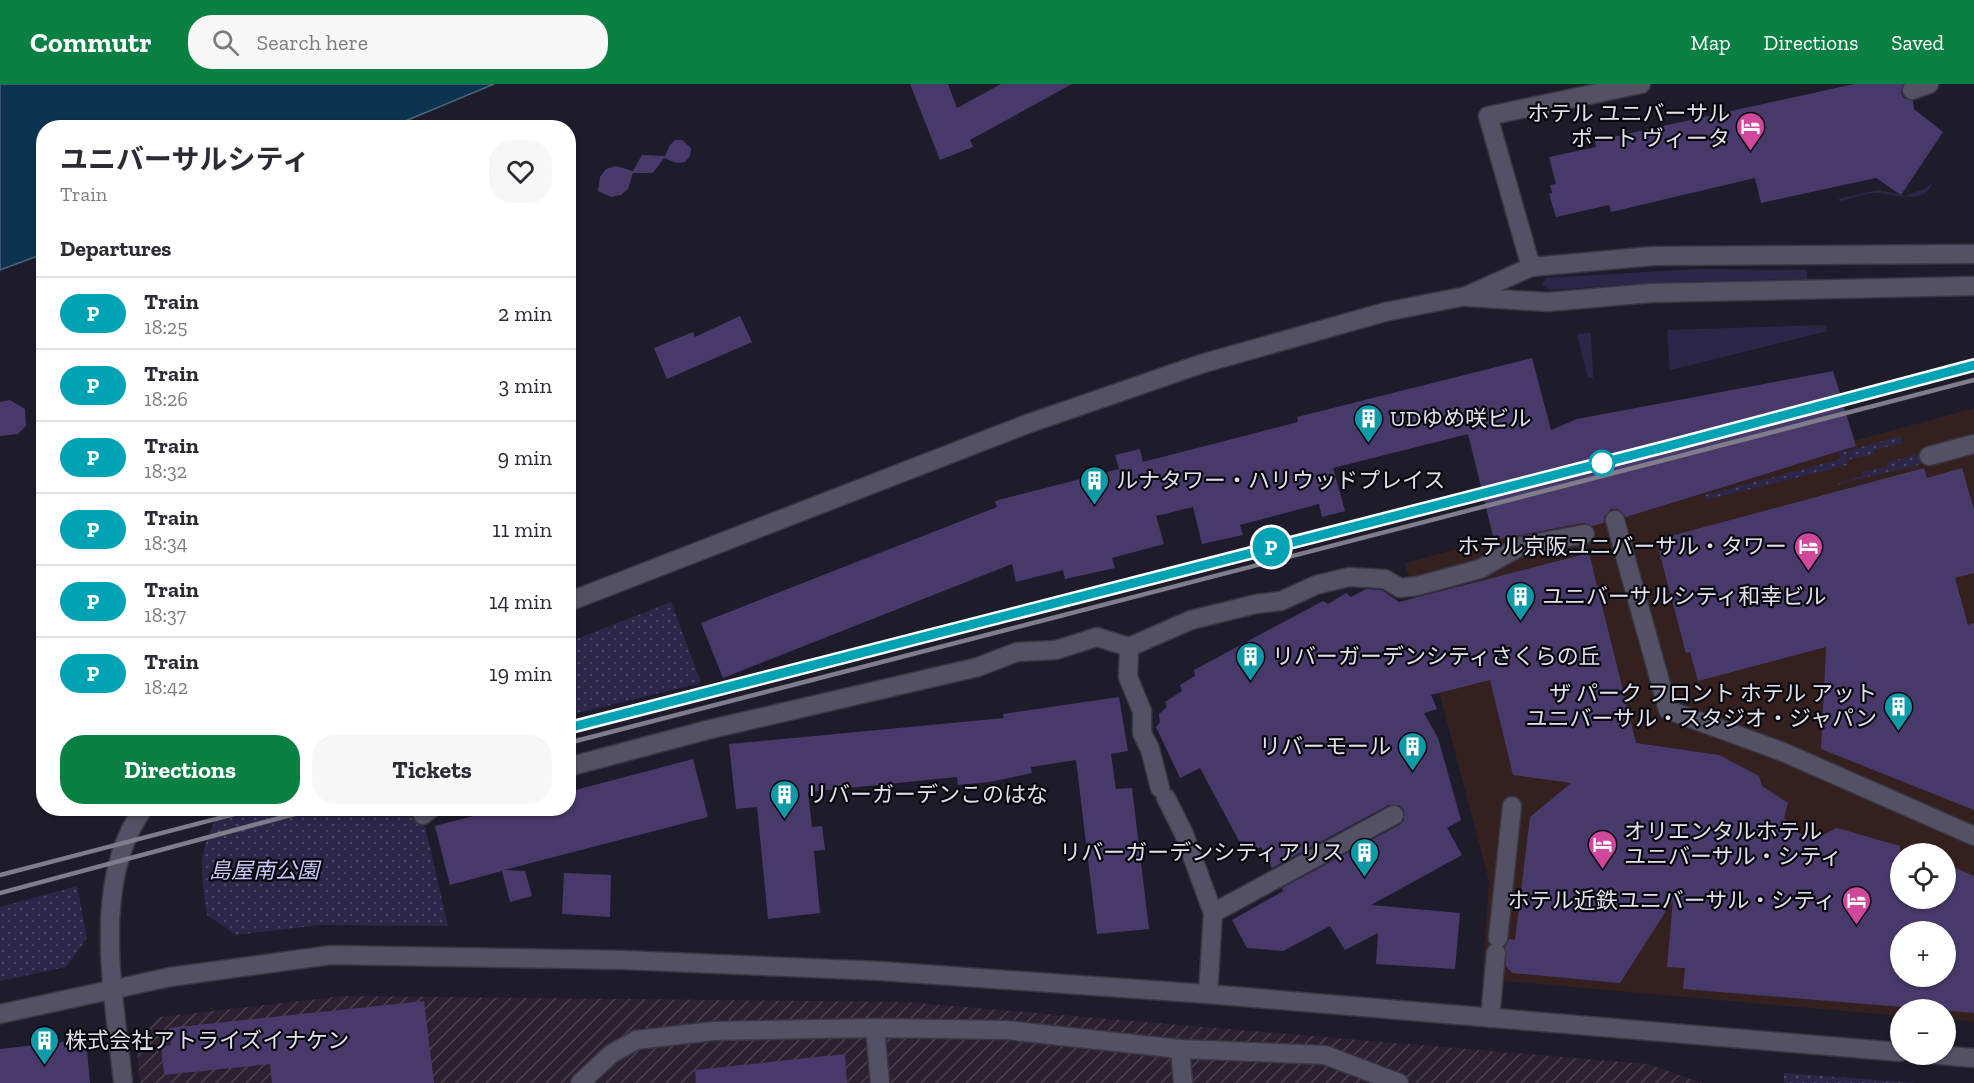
<!DOCTYPE html>
<html lang="en">
<head>
<meta charset="utf-8">
<style>
  :root { --surface:#fff; --page:#f7f7f7; --text:#2b2b33; --muted:#7c7c81; --line:#e1e1e2; --accent:#0b8043 }
  body { margin:0; font-family:"Zilla Slab","Noto Sans JP",serif; background:var(--page); color:var(--text); height:100vh; display:flex; flex-direction:column; font-size:22px; white-space:nowrap }
  * { box-sizing:border-box; margin:0 }
  p { font-size:20px; color:var(--muted) }
  .icon { flex:none; width:33px; height:33px; fill:none; stroke:currentColor; stroke-width:2; stroke-linecap:round; stroke-linejoin:round }
  .map { position:relative; flex:1; overflow:hidden }
  .details { position:absolute; left:36px; top:36px; width:540px; height:696px; display:flex; flex-direction:column; background:var(--surface); border-radius:24px; box-shadow:0 2px 4px #0004 }
  .details>* { flex:none }
  .badge { padding:0 12px; border-radius:20px; font-size:21px; line-height:39px }
  .fabs { position:absolute; left:1890px; top:759px; display:grid; gap:12px }
  .fabs a { display:grid; place-items:center; width:66px; height:66px; border-radius:50%; background:var(--surface); box-shadow:0 2px 4px #0004; font-size:30px }
  .map>.badge { position:absolute; translate:-50% -50%; box-shadow:0 0 0 3px #fff }
  h2 { padding:0 24px; font-size:22px; line-height:54px }
  .round { display:grid; place-items:center; flex:none; width:63px; height:63px; border-radius:24px; background:var(--page) }
  .head { display:flex; align-items:center; justify-content:space-between; height:102px; padding:0 24px }
  h1 { font-size:28px; font-weight:700; line-height:45px }
  .primary-button { display:flex; gap:12px; margin-top:auto; padding:12px 24px }
  .primary-button a { flex:1; height:69px; border-radius:24px; background:var(--accent); color:#fff; font-size:24px; font-weight:700; line-height:69px; text-align:center }
  .primary-button a+a { background:var(--page); color:var(--text) }
  ul { padding:0; list-style:none }
  li { display:flex; align-items:center; gap:18px; height:72px; padding:0 24px; border-top:2px solid var(--line) }
  li div { flex:1 }
  li b { display:block; font-size:22px }
  li em { font-style:normal }
  li .badge { min-width:66px; font-weight:700; text-align:center }
  header { display:flex; align-items:center; gap:36px; box-sizing:border-box; height:84px; padding:0 30px; background:var(--accent); color:#fff }
  header strong { font-size:28px }
  nav { display:flex; gap:33px; margin-inline-start:auto; font-size:21px }
  .search { width:420px; height:54px; background:var(--page); display:flex; align-items:center; gap:15px; box-sizing:border-box; padding:0 21px; border-radius:24px; color:var(--muted); font-size:22px }
  .map>svg:first-child { display:block }
</style>
</head>
<body>
<header>
<strong>Commutr</strong>
<div class="search"><svg class="icon" aria-label="search" viewBox="0 0 24 24"><circle cx="10" cy="10" r="6"/><path d="M15 15l6 6"/></svg>Search here</div>
<nav><a>Map</a><a>Directions</a><a>Saved</a></nav>
</header>
<div class="map">
<svg width="1974" height="999" viewBox="0 0 1974 999">
  <defs>
    <pattern id="industrial-furrows" width="10" height="10" patternUnits="userSpaceOnUse" patternTransform="scale(1.5)"><rect width="10" height="10" fill="#2c2130"/><path d="M-1 1l2-2M0 10L10 0M9 11l2-2" fill="none" stroke="#4a414e"/></pattern>
    <pattern id="park-dots" width="8" height="8" patternUnits="userSpaceOnUse" patternTransform="scale(1.5)"><rect width="8" height="8" fill="#2c2749"/><path d="M2 2h.1M6 6h.1" fill="none" stroke="#4a4663" stroke-width="1.8" stroke-linecap="round"/></pattern>
  </defs>
  <rect width="100%" height="100%" fill="#1e1c2b"/>
  <path fill="#33201f" fill-rule="evenodd" d="M1974,324v614l-28,-3v-9h-46v6l-418,-37 7,-98 -84,-318zM1900,770h46v44h-46zM1900,848h46v44h-46z"/>
  <path fill="url(#industrial-furrows)" d="M344,912l561,6 742,62 56,19h-1563l-4,-41 24,-25z"/>
  <g fill="#2c2749">
    <path d="M1932,99c-7,23 -38,11 -54,10 -11,-1 -26,6 -37,8l-3,-2 40,-9 27,6 19,-7z"/>
    <path d="M1696,185l111,1v9l-140,3 -117,8 -8,-5 4,-7z"/>
    <path d="M1826,241l1,6 -157,39 -3,-40z"/>
    <path d="M1591,249l2,45h-5l-11,-44z"/>
  </g>
  <g fill="url(#park-dots)">
    <path d="M1901,352l2,7 -29,7v4l-27,6v5l-141,35 -1,-5 136,-36 -2,-6z"/>
    <path d="M1923,369l3,10 -95,23 31,-10v-4l26,-6v-4z"/>
    <path d="M671,518l30,81 -132,32v-73z"/>
    <path d="M223,725h198l27,117 -128,-1 -84,10 -29,-20c-7,-44 -10,-68 16,-106z"/>
    <path d="M77,802l10,52 -21,29 -66,14v-74z"/>
    <path d="M1784,989l131,10h-131z"/>
  </g>
  <path fill="#0c334f" stroke="#4c677e" stroke-width="1.5" d="M0,0h494l-103,43 -347,1 -1,126 -43,16z"/>
  <g fill="#473a6a" fill-rule="evenodd">
    <path d="M910,0h38l9,24 44,-24h71l-102,56 3,7 -33,13z"/>
    <path d="M1854,0h49l-2,9 3,5 9,3 1,8 29,23 -42,63 -25,-17 -115,25 -6,-25 -144,34 -2,-7 -53,12 -7,-23 3,-1 -2,-8 6,-1 -7,-27 47,-10 -1,-6z"/>
    <path d="M675,56h7l9,8 -1,8 -5,6 -8,1 -13,-5 -11,15h-20l-5,16 -7,6 -10,2 -13,-6 2,-14 6,-8 10,-3 17,5 9,-16 23,1 5,-11z"/>
    <path d="M740,232l12,26 -85,37 -13,-31 39,-16 2,5z"/>
    <path d="M1532,274l19,72 26,-11 256,-48 23,75 -230,71 -8,-8h-7l-7,8v6l-11,3 -10,-3 -89,17 -26,-106 -135,34 12,43 -23,6 -3,-13 -79,21 3,10 -41,9 -9,-37 -37,9 8,28 -52,14 3,10 -50,11 -2,-9 -47,12 -4,-18 -289,114 -22,-55 296,-116 -2,-6 124,-32 -4,-14 25,-6 3,13 155,-40 -1,-5z"/>
    <path d="M10,316l15,9 1,17 -8,8 -18,2v-34z"/>
    <path d="M1924,384l3,10 35,-10 12,41v64l-19,5 13,47 6,-2v187l-153,-61 5,-102 -128,34 -8,-29 -4,1 -30,-113z"/>
    <path d="M1589,469l47,190 83,12 40,21 3,10 26,17 -4,15 16,16 23,1 14,-7 63,18v52h46v-34l28,12v137l-291,-24 2,-21 -18,-1 6,-67 -53,83 -108,-10 -6,-7 -1,-19 4,-8 6,1 15,-123 41,-34 -58,-8 -23,-95 -59,15 6,14 -13,4 14,25 23,82 -14,8 15,27 -91,50 89,8 -5,56 -79,-5 2,-31 -33,17 -15,-24 -47,25 -36,-3 -15,-28 51,-29 -1,-3 117,-63 5,-5v-10l-5,-5h-10l-117,63 -11,-21 -15,7 -46,-86 -20,10 -24,-51 4,-5 -1,-8 8,-7 -2,-5 17,-11 -2,-6 15,-9 -1,-6 129,-69 5,3 18,-11 5,4 15,-8 16,1 17,12zM1900,848h46v44h-46z"/>
    <path d="M1119,613l9,54 -17,3 5,35 16,-1 17,141 -52,5 -21,-174 -45,7 1,6 -42,9 -32,3 -1,-8 -149,15 4,35 10,-1 3,24 -11,1 6,62 -52,6 -11,-112 -21,2 -7,-65 275,-26 -1,-4z"/>
    <path d="M693,675l15,58 -204,53 21,1 7,25 -22,6 -8,-31 -52,14 -15,-59 68,-18h65v-16z"/>
    <path d="M564,789l47,2 -1,42 -48,-3z"/>
    <path d="M424,917l10,82h-162l-2,-19 -106,11 -3,-29 10,-1 -2,-17z"/>
    <path d="M86,955l4,44h-90v-34z"/>
    <path d="M845,970l2,29h-151l-1,-13z"/>
  </g>
  <g fill="none" stroke-linecap="round" stroke-linejoin="round">
    <defs>
      <g id="minor">
        <path d="M1912,6l17,-6"/>
        <path d="M1531,183l-43,-151 153,-32"/>
        <path d="M1468,213l79,5 104,-9 323,-7"/>
        <path d="M1929,372l45,-12"/>
        <path d="M1615,436l53,190 115,42 191,84"/>
        <path d="M568,518l459,-178 174,-60 184,-52 81,-16 65,-29 122,-11 321,-2"/>
        <path d="M1129,563l-1,30 14,34v22l8,16 10,39"/>
        <path d="M568,683l143,-38 267,-62 39,-15 39,-2 41,-13 32,10 62,-27 65,-16 25,-3 35,-16 33,-8 36,2 15,9 17,-2 63,-17 41,-23 64,-12"/>
        <path d="M1166,714l18,36 29,79 -5,81"/>
        <path d="M423,731l9,-7"/>
        <path d="M1213,829l181,-98"/>
        <path d="M1498,854l14,-132"/>
        <path d="M0,930l170,-37 161,-22 293,5 256,11 328,23 692,58"/>
        <path d="M1490,934l6,-65"/>
        <path d="M875,944l5,55"/>
        <path d="M1180,965l3,34"/>
        <path d="M1927,970l47,4"/>
        <path d="M123,999c-8,-85 -34,-201 21,-275"/>
        <path d="M580,999l31,-29 25,-14 77,-9 162,-3 131,2 174,19 145,6 74,28"/>
      </g>
    </defs>
    <use href="#minor" stroke="#383743" stroke-width="21"/>
    <use href="#minor" stroke="#535163" stroke-width="18"/>
    <g stroke="#7f7d8a" stroke-width="4.5">
      <path d="M568,644l1127,-289 279,-74"/>
      <path d="M568,659l1406,-363"/>
      <path d="M0,791l258,-67"/>
      <path d="M0,809l317,-85"/>
    </g>
  </g>
  <g fill="none" stroke-linecap="round" stroke-linejoin="round">
    <defs>
      <path id="line" d="M568,644l1104,-283 302,-80"/>
    </defs>
    <use href="#line" stroke="#fff" stroke-width="14"/>
    <use href="#line" stroke="#00a3b4" stroke-width="9"/>
  </g>
  <defs>
    <symbol id="hotel-pin" viewBox="-11 -11 22 30"><path d="M0 17L-7.5 6A9.5 9.5 0 1 1 7.5 6Z" fill="#d1479c" stroke="#08080e"/><path d="M-6-4.5h1.5V1H6V5H4.5V3h-9V5H-6ZM-4 0a1.8 1.8 0 1 1 3.6 0ZM.5 0V-2.5h3Q6-2.5 6 0Z" fill="#fff"/></symbol>
    <symbol id="building-pin" viewBox="-11 -11 22 30"><path d="M0 17L-7.5 6A9.5 9.5 0 1 1 7.5 6Z" fill="#0f9aa8" stroke="#08080e"/><path d="M-4-6H4V6H1V3H-1V6H-4ZM-2.5-4.3h1.7v1.8h-1.7ZM.8-4.3h1.7v1.8H.8ZM-2.5-1h1.7V.8h-1.7ZM.8-1h1.7V.8H.8Z" fill="#fff"/></symbol>
  </defs>
  <g fill-rule="evenodd">
    <use href="#hotel-pin" x="1734" y="26" width="33" height="45"/>
    <use href="#building-pin" x="1352" y="318" width="33" height="45"/>
    <use href="#building-pin" x="1078" y="380" width="33" height="45"/>
    <use href="#hotel-pin" x="1792" y="446" width="33" height="45"/>
    <use href="#building-pin" x="1504" y="496" width="33" height="45"/>
    <use href="#building-pin" x="1234" y="556" width="33" height="45"/>
    <use href="#building-pin" x="1882" y="606" width="33" height="45"/>
    <use href="#building-pin" x="1396" y="646" width="33" height="45"/>
    <use href="#building-pin" x="768" y="694" width="33" height="45"/>
    <use href="#hotel-pin" x="1586" y="744" width="33" height="45"/>
    <use href="#building-pin" x="1348" y="752" width="33" height="45"/>
    <use href="#hotel-pin" x="1840" y="800" width="33" height="45"/>
    <use href="#building-pin" x="28" y="940" width="33" height="45"/>
  </g>
  <circle fill="#fff" stroke="#00a3b4" stroke-width="3" cx="1602" cy="379" r="12"/>
  <g text-anchor="middle" stroke-width="4.5" stroke-linejoin="round" paint-order="stroke">
    <g font-size="22" fill="#e1e0eb" stroke="#08080e" text-anchor="start">
      <text x="1730" y="37" text-anchor="end">ホテル ユニバーサル<tspan x="1730" dy="25">ポート ヴィータ</tspan></text>
      <text x="1390" y="342">UDゆめ咲ビル</text>
      <text x="1116" y="404">ルナタワー・ハリウッドプレイス</text>
      <text x="1787" y="470" text-anchor="end">ホテル京阪ユニバーサル・タワー</text>
      <text x="1542" y="520">ユニバーサルシティ和幸ビル</text>
      <text x="1272" y="580">リバーガーデンシティさくらの丘</text>
      <text x="1877" y="617" text-anchor="end">ザ パーク フロント ホテル アット<tspan x="1877" dy="25">ユニバーサル・スタジオ・ジャパン</tspan></text>
      <text x="1391" y="670" text-anchor="end">リバーモール</text>
      <text x="806" y="718">リバーガーデンこのはな</text>
      <text x="1624" y="755">オリエンタルホテル<tspan x="1624" dy="25">ユニバーサル・シティ</tspan></text>
      <text x="1344" y="776" text-anchor="end">リバーガーデンシティアリス</text>
      <text x="1836" y="824" text-anchor="end">ホテル近鉄ユニバーサル・シティ</text>
      <text x="65" y="964">株式会社アトライズイナケン</text>
    </g>
    <g font-size="22" font-style="italic" fill="#cbc7f7" stroke="#08080e">
      <text x="264" y="794">島屋南公園</text>
    </g>
  </g>
</svg>
<div class="fabs">
<a><svg class="icon" aria-label="locate" viewBox="0 0 24 24"><circle cx="12" cy="12" r="6"/><path d="M12 2v4M12 18v4M2 12h4M18 12h4"/></svg></a>
<a>+</a>
<a>−</a>
</div>
<b class="badge" style="left:1271px;top:463px;background:#00a3b4;color:#fff">P</b>
<section class="details">
<div class="head"><div><h1>ユニバーサルシティ</h1><p>Train</p></div><a class="round"><svg class="icon" aria-label="heart" viewBox="0 0 24 24"><path d="M12 20l-8-8c-3-5 5-10 8-4 3-6 11-1 8 4z"/></svg></a></div>
<h2>Departures</h2>
<ul>
<li><span class="badge" style="background:#00a3b4;color:#fff">P</span><div><b>Train</b><p>18:25</p></div><em>2 min</em></li>
<li><span class="badge" style="background:#00a3b4;color:#fff">P</span><div><b>Train</b><p>18:26</p></div><em>3 min</em></li>
<li><span class="badge" style="background:#00a3b4;color:#fff">P</span><div><b>Train</b><p>18:32</p></div><em>9 min</em></li>
<li><span class="badge" style="background:#00a3b4;color:#fff">P</span><div><b>Train</b><p>18:34</p></div><em>11 min</em></li>
<li><span class="badge" style="background:#00a3b4;color:#fff">P</span><div><b>Train</b><p>18:37</p></div><em>14 min</em></li>
<li><span class="badge" style="background:#00a3b4;color:#fff">P</span><div><b>Train</b><p>18:42</p></div><em>19 min</em></li>
</ul>
<div class="primary-button"><a>Directions</a><a>Tickets</a></div>
</section>
</div>
</body>
</html>
